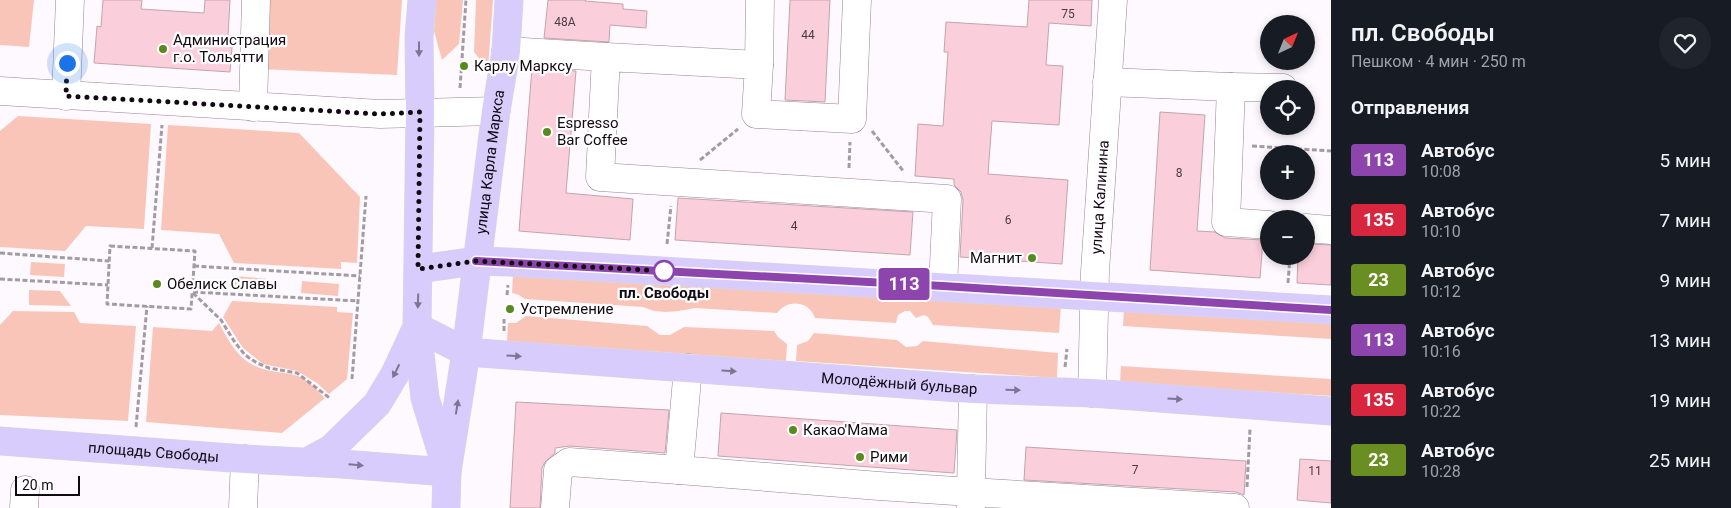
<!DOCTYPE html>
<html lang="ru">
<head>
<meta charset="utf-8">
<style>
  :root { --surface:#171b24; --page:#20242c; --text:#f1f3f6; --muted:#9ea1a6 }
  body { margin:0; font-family:Roboto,sans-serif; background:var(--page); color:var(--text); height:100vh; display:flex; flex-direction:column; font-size:19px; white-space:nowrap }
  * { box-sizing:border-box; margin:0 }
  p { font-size:16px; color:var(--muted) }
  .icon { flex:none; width:28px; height:28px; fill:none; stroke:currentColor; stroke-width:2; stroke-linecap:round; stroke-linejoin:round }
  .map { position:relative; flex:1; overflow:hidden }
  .sheet { display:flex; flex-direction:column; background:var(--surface); width:400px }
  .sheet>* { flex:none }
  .badge { padding:0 10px; border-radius:4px; font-size:18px; line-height:32px }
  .needle { width:32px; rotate:43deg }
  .controls { position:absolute; left:1260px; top:15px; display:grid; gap:10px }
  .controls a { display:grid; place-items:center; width:55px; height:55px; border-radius:50%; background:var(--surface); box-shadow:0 2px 8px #0003; font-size:25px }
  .scale { position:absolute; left:15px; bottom:12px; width:65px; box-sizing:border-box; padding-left:5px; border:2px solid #120a12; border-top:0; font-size:14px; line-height:18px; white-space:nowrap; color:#120a12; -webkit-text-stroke:4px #fff; paint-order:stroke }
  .you { position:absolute; width:25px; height:25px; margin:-12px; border:4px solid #fff; border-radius:50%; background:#1a73e8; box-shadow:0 0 0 8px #1a73e833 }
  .map>.badge { position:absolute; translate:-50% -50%; box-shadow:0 0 0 2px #fff }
  h2 { padding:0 20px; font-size:19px; line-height:45px }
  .round { display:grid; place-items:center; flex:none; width:52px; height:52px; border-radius:26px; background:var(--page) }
  .headline { display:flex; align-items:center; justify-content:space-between; height:85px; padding:0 20px }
  h1 { font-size:24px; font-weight:600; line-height:38px }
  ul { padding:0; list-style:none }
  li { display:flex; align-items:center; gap:15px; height:60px; padding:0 20px }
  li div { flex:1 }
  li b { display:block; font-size:19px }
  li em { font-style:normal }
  li .badge { min-width:55px; font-weight:700; text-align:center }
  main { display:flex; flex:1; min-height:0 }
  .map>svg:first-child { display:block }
</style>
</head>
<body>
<main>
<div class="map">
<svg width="1331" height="508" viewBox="0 0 1331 508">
  <rect width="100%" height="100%" fill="#fef9fe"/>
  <g fill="#fac5b9">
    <path d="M0,0h34l-5,47 -29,-2z"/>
    <path d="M264,0h138l-5,75 -138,-6z"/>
    <path d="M436,0h27l-4,44 -17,16 -8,-29z"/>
    <path d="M476,0h17l-5,69 -14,-17z"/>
    <path d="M18,116l133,8 -7,105 -58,-3 -21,25 -65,-4v-116z"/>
    <path d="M168,125l131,8 61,64 -3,66 -16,-1v7l-107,-6 -15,-29 -58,-4z"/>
    <path d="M31,262l34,2 -1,13 -34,-2z"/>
    <path d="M513,275l548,30 -2,28 -126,-8 -5,-8 -4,-2 -8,3 -6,-7h-5l-7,4 -2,8 -81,-5c-6,-18 -28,-19 -38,-5l-82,-5 -16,3 -13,1 -12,-1 -11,-4 -118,-8 -6,-4 -7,-2z"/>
    <path d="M235,276l34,3 -1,12 -34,-2z"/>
    <path d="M302,281l37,3 -1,12 -37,-3z"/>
    <path d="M29,290l31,1 11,15 -42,-1z"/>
    <path d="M232,301l105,6v5l16,1 -6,66 -18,15 -12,-11 -20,-12 -34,-7 -20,-16 -20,-31z"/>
    <path d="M1124,309l207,13v17l-208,-13z"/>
    <path d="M13,311l61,1 6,11 56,3 -8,95 -128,-6v-90z"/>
    <path d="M526,316l121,10 13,9h10l14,-8 90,4 4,6 9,7 -1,17 -279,-20 1,-18h8z"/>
    <path d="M219,323c8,15 18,34 34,42 14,8 30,6 45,11 10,4 19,14 27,22l-43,35 -136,-11 7,-95 59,4z"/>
    <path d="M814,333l83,7 9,7 11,-1 6,-5 135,12 -1,25 -261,-17 1,-16 11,-4z"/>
    <path d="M1121,366l210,13v17l-211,-13z"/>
  </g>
  <g fill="#faceda" stroke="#c4a4ac">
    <path d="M103,0h39l-1,9 63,4 1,-13h25l-2,36h5l-3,36 -136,-9 3,-37 4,1z"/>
    <path d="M548,0h38l-1,1 38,3v5l24,2 -1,17 -36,-3 -1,17 -65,-4z"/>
    <path d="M790,0h40l-5,102 -40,-2z"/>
    <path d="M1029,0h63l-1,26 -42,-3 -3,42 17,1 -4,59 -67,-4 -4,53 80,6 -6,84 -102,-7 3,-57 -2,-8 -7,-7v-6l-39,-3 3,-52 25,2 5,-74h-4l2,-30 81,5z"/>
    <path d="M532,68l44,3 -10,122 67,6 -3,41 -111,-9z"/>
    <path d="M1160,112l45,3 -8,116 18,1 10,6 38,2 -3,38 -110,-8z"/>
    <path d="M678,198l235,14 -3,43 -235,-15z"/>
    <path d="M1306,244l25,1v40l-34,-2 1,-27h8z"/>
    <path d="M516,402l153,8 -4,43 -95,-7 -15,2v5l-10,9 -3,6 -2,40h-30z"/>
    <path d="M721,413l236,17 -3,43 -236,-17z"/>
    <path d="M1026,447l220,14 -2,34 -8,-3 -212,-12z"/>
    <path d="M1300,459l31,2v42l-34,-3z"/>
  </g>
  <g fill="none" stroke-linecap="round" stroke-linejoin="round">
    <defs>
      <g id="minor">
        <path d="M857,0l-5,119 -96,-5 3,-49 -153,-8 -6,120 347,22 -4,88"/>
        <path d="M506,51l100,6"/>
        <path d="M759,65l1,-65"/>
        <path d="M1107,82l124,5 -5,135 43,3"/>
        <path d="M1231,87l52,1"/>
        <path d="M0,91l380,23 116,-3"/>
        <path d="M66,96l4,-96"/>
        <path d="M253,107l3,-107"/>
        <path d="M1306,228l25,2"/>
        <path d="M973,389l-2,103 264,16"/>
        <path id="s1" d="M1092,393l3,-121 18,-272"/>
        <path d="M679,470l200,16 92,6v16"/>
        <path d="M24,508l1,-18"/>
        <path d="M243,508l2,-49"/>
        <path d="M555,508l3,-38 11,-8 110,8 9,-102"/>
      </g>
      <g id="major">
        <path d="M422,0l-3,37 1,75 -3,215 8,71 21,68"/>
        <path d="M419,269l57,-8 32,1 823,48"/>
        <path id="s2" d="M0,441l245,18 97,5 105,8"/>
        <path id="s3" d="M307,462l24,-13 46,-45 18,-30 22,-47 49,25 507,37 119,4 239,18"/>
        <path id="s4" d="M446,508l1,-36 19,-120 30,-241 10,-60 3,-51"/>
      </g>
    </defs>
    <use href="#minor" stroke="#988297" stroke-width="29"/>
    <use href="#major" stroke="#d9d8d9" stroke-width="29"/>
    <g stroke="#a29ca2" stroke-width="3" stroke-dasharray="5 2.5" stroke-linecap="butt">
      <path d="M460,88l6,-88"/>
      <path d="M872,131l32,41"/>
      <path d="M1252,146l79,5"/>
      <path d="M700,160l38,-31"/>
      <path d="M849,168l1,-26"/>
      <path d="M667,244l4,-38"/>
      <path d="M110,246l85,5 -4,58 -84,-5z"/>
      <path d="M152,248l10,-123"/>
      <path d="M0,253l109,8"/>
      <path d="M194,266l166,10"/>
      <path d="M0,279l108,6"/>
      <path d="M1288,283l2,-27"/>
      <path d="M193,292l165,9"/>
      <path d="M193,293l28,27 13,21 11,14 12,8 12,5 28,5 34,26"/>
      <path d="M507,295l1,-10"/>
      <path d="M504,331v-12"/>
      <path d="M1065,367l2,-18"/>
      <path d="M352,379l14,-183"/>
      <path d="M136,427l11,-121"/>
      <path d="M1247,487l3,-58"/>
    </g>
    <use href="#minor" stroke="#fff" stroke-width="28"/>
    <use href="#major" stroke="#d8ccfd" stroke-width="28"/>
  </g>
  <defs><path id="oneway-solid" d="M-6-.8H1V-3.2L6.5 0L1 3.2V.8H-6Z" transform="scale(1.25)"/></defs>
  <g fill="#7f7593">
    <use href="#oneway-solid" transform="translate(419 49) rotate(90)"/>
    <use href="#oneway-solid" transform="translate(418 301) rotate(92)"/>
    <use href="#oneway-solid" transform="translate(514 356) rotate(4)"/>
    <use href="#oneway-solid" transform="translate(396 371) rotate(117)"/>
    <use href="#oneway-solid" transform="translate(729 371) rotate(4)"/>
    <use href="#oneway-solid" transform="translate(1013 390) rotate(2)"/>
    <use href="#oneway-solid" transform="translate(1175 399) rotate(4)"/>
    <use href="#oneway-solid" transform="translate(457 407) rotate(-81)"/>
    <use href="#oneway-solid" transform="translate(356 465) rotate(5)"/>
  </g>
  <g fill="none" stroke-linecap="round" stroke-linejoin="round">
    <defs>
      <path id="line" d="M476,261l467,25 388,24"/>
    </defs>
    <use href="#line" stroke="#fff" stroke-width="11"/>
    <use href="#line" stroke="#8e44ad" stroke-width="8"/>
    <path stroke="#120a12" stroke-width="5" stroke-dasharray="0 9" d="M67,63l-1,33 314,18 40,-2 -2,157 58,-8 190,10h-2"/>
  </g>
  <g fill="#598a1f" stroke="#fff" stroke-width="2">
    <circle cx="163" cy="49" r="5"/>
    <circle cx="464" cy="66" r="5"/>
    <circle cx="547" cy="132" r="5"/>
    <circle cx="1032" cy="258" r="5"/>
    <circle cx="157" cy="284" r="5"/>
    <circle cx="510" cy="309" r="5"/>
    <circle cx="793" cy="430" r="5"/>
    <circle cx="860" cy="457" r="5"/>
  </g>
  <circle fill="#fff" stroke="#8e44ad" stroke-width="2.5" cx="664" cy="271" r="10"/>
  <g text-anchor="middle" stroke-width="4.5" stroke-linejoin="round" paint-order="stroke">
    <g font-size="12" fill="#4c3b44">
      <text x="1068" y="18">75</text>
      <text x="565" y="26">48А</text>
      <text x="808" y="39">44</text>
      <text x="1179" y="177">8</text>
      <text x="1008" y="224">6</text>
      <text x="794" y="230">4</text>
      <text x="1135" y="474">7</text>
      <text x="1315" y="475">11</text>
    </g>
    <g font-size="15" fill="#120a12" stroke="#fff" text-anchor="start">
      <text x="173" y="45">Администрация<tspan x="173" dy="17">г.о. Тольятти</tspan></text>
      <text x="474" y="71">Карлу Марксу</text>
      <text x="557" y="128">Espresso<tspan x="557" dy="17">Bar Coffee</tspan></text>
      <text x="1022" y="263" text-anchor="end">Магнит</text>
      <text x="167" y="289">Обелиск Славы</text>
      <text x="520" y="314">Устремление</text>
      <text x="803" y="435">Какао'Мама</text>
      <text x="870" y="462">Рими</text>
    </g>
    <g font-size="15" fill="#120a12" stroke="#fff">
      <text dy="5" stroke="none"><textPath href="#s4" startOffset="349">улица Карла Маркса</textPath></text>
      <text dy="5" stroke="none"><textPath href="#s1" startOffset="196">улица Калинина</textPath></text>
      <text dy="5" stroke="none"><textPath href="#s3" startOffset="668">Молодёжный бульвар</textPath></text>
      <text dy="5" stroke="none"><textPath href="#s2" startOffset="154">площадь Свободы</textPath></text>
    </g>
    <g font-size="15" font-weight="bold" fill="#120a12" stroke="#fff">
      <text x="664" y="298">пл. Свободы</text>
    </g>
  </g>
</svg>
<div class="controls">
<a><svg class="needle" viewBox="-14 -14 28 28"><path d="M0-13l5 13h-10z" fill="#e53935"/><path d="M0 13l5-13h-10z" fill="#9ea1a6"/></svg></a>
<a><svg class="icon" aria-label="locate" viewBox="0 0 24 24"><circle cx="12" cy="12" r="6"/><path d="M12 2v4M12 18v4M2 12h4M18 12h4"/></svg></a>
<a>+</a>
<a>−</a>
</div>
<div class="scale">20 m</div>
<div class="you" style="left:67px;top:63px"></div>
<b class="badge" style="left:904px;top:284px;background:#8e44ad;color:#fff">113</b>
</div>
<section class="sheet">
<div class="headline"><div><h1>пл. Свободы</h1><p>Пешком · 4 мин · 250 m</p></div><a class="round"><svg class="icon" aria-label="heart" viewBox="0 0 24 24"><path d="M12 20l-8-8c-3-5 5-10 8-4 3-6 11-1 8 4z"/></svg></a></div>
<h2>Отправления</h2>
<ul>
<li><span class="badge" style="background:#8e44ad;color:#fff">113</span><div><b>Автобус</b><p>10:08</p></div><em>5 мин</em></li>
<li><span class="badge" style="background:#d7263d;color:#fff">135</span><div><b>Автобус</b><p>10:10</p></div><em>7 мин</em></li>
<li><span class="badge" style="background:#6b8e23;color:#fff">23</span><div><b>Автобус</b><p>10:12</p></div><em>9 мин</em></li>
<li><span class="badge" style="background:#8e44ad;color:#fff">113</span><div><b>Автобус</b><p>10:16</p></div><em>13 мин</em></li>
<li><span class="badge" style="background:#d7263d;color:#fff">135</span><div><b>Автобус</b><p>10:22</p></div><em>19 мин</em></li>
<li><span class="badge" style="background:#6b8e23;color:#fff">23</span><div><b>Автобус</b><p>10:28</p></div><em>25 мин</em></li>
</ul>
</section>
</main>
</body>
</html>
